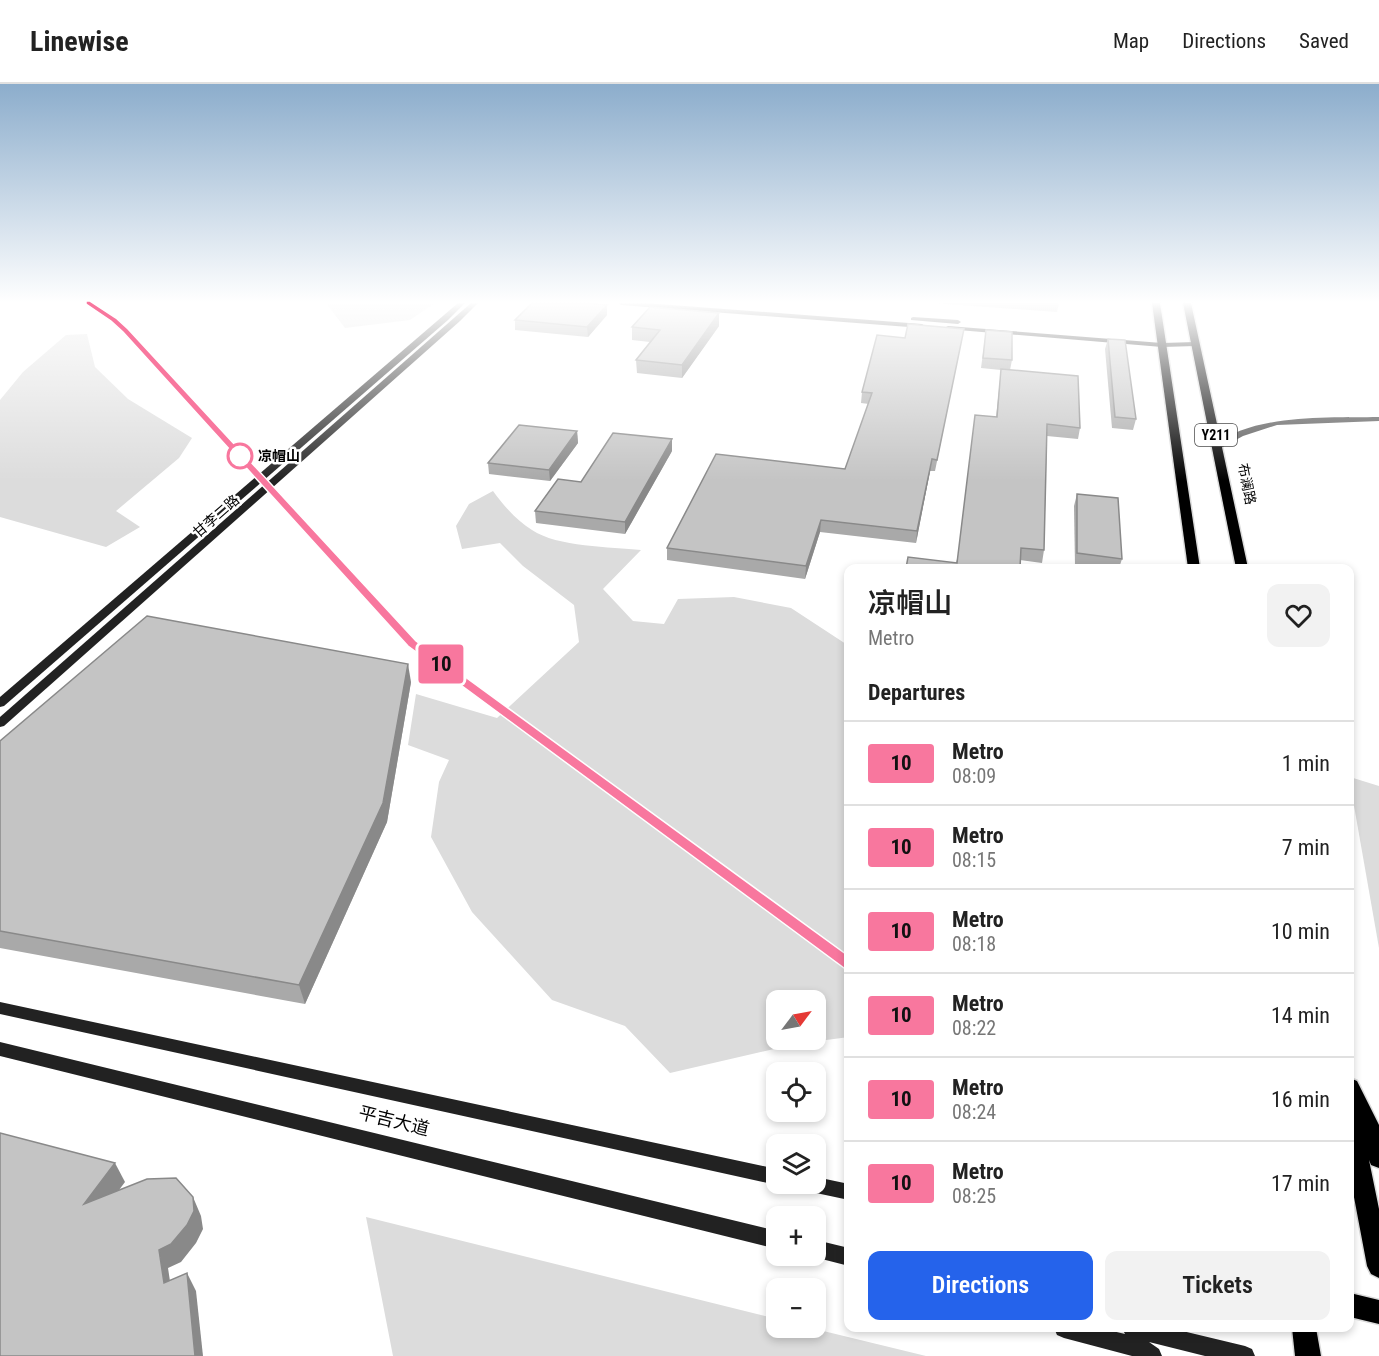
<!DOCTYPE html>
<html lang="en">
<head>
<meta charset="utf-8">
<style>
  :root { --surface:#fff; --page:#f2f2f2; --text:#222; --muted:#767676; --line:#e0e0e0; --accent:#2563eb }
  body { margin:0; font-family:"Roboto Condensed","Noto Sans SC",sans-serif; background:var(--page); color:var(--text); height:100vh; display:flex; flex-direction:column; font-size:22px; white-space:nowrap }
  * { box-sizing:border-box; margin:0 }
  p { font-size:20px; color:var(--muted) }
  .icon { flex:none; width:33px; height:33px; fill:none; stroke:currentColor; stroke-width:2; stroke-linecap:round; stroke-linejoin:round }
  .map { position:relative; flex:1; overflow:hidden }
  .details { position:absolute; left:844px; top:480px; width:510px; height:768px; display:flex; flex-direction:column; background:var(--surface); border-radius:12px; box-shadow:0 3px 9px #0003 }
  .details>* { flex:none }
  .badge { padding:0 12px; border-radius:4px; font-size:21px; line-height:39px }
  .needle { width:39px; rotate:58deg }
  .controls { position:absolute; left:766px; top:906px; display:grid; gap:12px }
  .controls a { display:grid; place-items:center; width:60px; height:60px; border-radius:12px; background:var(--surface); box-shadow:0 3px 9px #0003; font-size:30px }
  .map>.badge { position:absolute; translate:-50% -50%; box-shadow:0 0 0 3px #fff }
  h2 { padding:0 24px; font-size:22px; line-height:54px }
  .round { display:grid; place-items:center; flex:none; width:63px; height:63px; border-radius:12px; background:var(--page) }
  .summary { display:flex; align-items:center; justify-content:space-between; height:102px; padding:0 24px }
  h1 { font-size:28px; font-weight:600; line-height:45px }
  .action { display:flex; gap:12px; margin-top:auto; padding:12px 24px }
  .action a { flex:1; height:69px; border-radius:12px; background:var(--accent); color:#fff; font-size:24px; font-weight:600; line-height:69px; text-align:center }
  .action a+a { background:var(--page); color:var(--text) }
  ul { padding:0; list-style:none }
  li { display:flex; align-items:center; gap:18px; height:84px; padding:0 24px; border-top:2px solid var(--line) }
  li div { flex:1 }
  li b { display:block; font-size:22px }
  li em { font-style:normal }
  li .badge { min-width:66px; font-weight:700; text-align:center }
  header { display:flex; align-items:center; gap:36px; box-sizing:border-box; height:84px; padding:0 30px; background:var(--surface); border-bottom:2px solid var(--line) }
  header strong { font-size:28px }
  nav { display:flex; gap:33px; margin-inline-start:auto; font-size:21px }
  .map>svg:first-child { display:block }
</style>
</head>
<body>
<header>
<strong>Linewise</strong>
<nav><a>Map</a><a>Directions</a><a>Saved</a></nav>
</header>
<div class="map">
<svg width="1379" height="1272" viewBox="0 0 1379 1272">
  <rect width="100%" height="100%" fill="#fff"/>
  <g fill="#dcdcdc" fill-rule="evenodd">
    <path d="M326,219h109l-25,17 -65,8z"/>
    <path d="M87,250l8,33 33,32 64,39 -13,20 -63,53 24,16 -34,20 -106,-30v-117l23,-28 43,-37z"/>
    <path d="M493,407c11,15 23,29 39,39 25,17 79,17 109,20l-38,39 30,32 31,3 14,-25 56,-2 57,11 58,38v391l-53,7 -126,29 -45,-47 -73,-26 -80,-88 -41,-75 8,-55 10,-22 -41,-15 8,-51 81,24 82,-76 -5,-37 -51,-39 -23,-23 -38,6 -6,-23 13,-22zM777,916h39v40h-39z"/>
    <path d="M1350,693l29,9v162l-29,-165z"/>
    <path d="M366,1133l411,102v9h34l115,28h-533z"/>
  </g>
  <g fill="none" stroke-linecap="round" stroke-linejoin="round">
    <defs>
      <g id="primary">
        <path d="M1152,219h8l40,265h-12z"/>
        <path d="M1183,219h8l57,265h-12z"/>
        <path d="M1350,994l7,3 22,44v43l-8,-3 -2,-5 10,49v69l-8,-4 -4,-8 -17,-90z"/>
        <path d="M1350,1209l29,7v24l-29,-7z"/>
        <path d="M1292,1244h24l5,28h-26z"/>
      </g>
    </defs>
    <use href="#primary" stroke="#dbdbdb" stroke-width="3"/>
    <path fill="#555" fill-rule="evenodd" d="M1379,333v4l-102,4 -34,11 -22,12 -7,-2c38,-33 117,-28 165,-29z"/>
    <g fill="#222" fill-rule="evenodd">
      <path d="M458,219h7l-17,17 -444,386 -4,1v-10z"/>
      <path d="M471,219h7l-18,18 -456,405 -4,1v-10z"/>
      <path d="M618,219h27l277,21 3,2 -3,2 -301,-23z"/>
      <path d="M913,233l45,3 3,2 -3,2 -47,-4v-2z"/>
      <path d="M948,242l214,17 33,-1 4,2 -4,2 -33,1 -216,-18v-2z"/>
      <path d="M0,918l777,167v15h4l-4,1 -777,-171z"/>
      <path d="M0,958l777,189v18l-777,-193z"/>
      <path d="M816,1093l33,7v16l-47,-10 -3,-6h17z"/>
      <path d="M816,1156l33,8v18l-39,-10h6z"/>
      <path d="M1054,1244h46l25,6 -3,-6h48l75,18 7,3 3,7h-50l-56,-14 10,7 3,7h-30l-68,-18 -7,-3z"/>
    </g>
    <use href="#primary" fill="#000" fill-rule="evenodd"/>
  </g>
  <g fill="#a9a9a9">
    <path d="M931,219h128l-2,9z"/>
    <path d="M607,221v10l-19,22 -73,-7v-10z"/>
    <path d="M719,242l-37,52 -45,-5 -1,-13 14,-18 -18,-2v-13z"/>
    <path d="M964,245l-29,142h-5l-14,72 -96,-11 -15,47 -138,-19v-12l178,-79 24,-65 -8,-1 1,-11 43,-54z"/>
    <path d="M986,246l26,30 -2,10 70,58 -2,11 -31,-3 -3,114 -2,13 -22,-3 -64,3 40,-146 5,-47 -20,-2z"/>
    <path d="M1108,255l28,80 -3,11 -21,-2 -7,-79z"/>
    <path d="M577,347l1,12 -28,38 -61,-7 -1,-11z"/>
    <path d="M672,367l-47,83 -89,-11 -1,-12 46,-29z"/>
    <path d="M1077,410l45,65 -3,9h-22l-22,-2 -1,-60z"/>
    <path d="M411,598l-24,140 -82,182 -305,-56v-207z"/>
  </g>
  <g fill="#898989">
    <path d="M607,221v10l-19,22 -1,-10z"/>
    <path d="M719,229v13l-37,52v-13z"/>
    <path d="M577,347l1,12 -28,38 -1,-11z"/>
    <path d="M672,355v12l-47,83v-12z"/>
    <path d="M932,375l-2,12 -14,72 1,-12z"/>
    <path d="M821,436l-1,12 -15,47 1,-13z"/>
    <path d="M408,580l3,18 -24,140 -82,182 -6,-19z"/>
    <path d="M115,1079l10,19 -30,40 -11,-18z"/>
    <path d="M193,1113l8,19 2,13 -7,14 -15,19 -13,6 5,33 -9,-18 -5,-33z"/>
    <path d="M187,1189l9,18 7,65h-8z"/>
  </g>
  <g fill="#c4c4c4" stroke="#898989" stroke-width="1.5">
    <path d="M532,219h50l25,2 -20,22 -72,-7z"/>
    <path d="M650,223l69,6 -37,52 -46,-5 24,-30 -28,-3z"/>
    <path d="M908,240l56,5 -27,131 -5,-1 -15,72 -96,-11 -15,46 -139,-18 49,-94 129,15 27,-76 -10,-1 15,-57 28,3z"/>
    <path d="M986,246l26,2v28l-29,-2z"/>
    <path d="M1108,255l17,1 11,79 -21,-2z"/>
    <path d="M1001,285l77,7 2,52 -33,-4 -3,126 -23,-2 -1,20h-114l2,-11 49,6 18,-148 22,2z"/>
    <path d="M519,341l58,6 -28,39 -61,-7z"/>
    <path d="M613,349l59,6 -47,83 -90,-11 23,-32 23,3z"/>
    <path d="M1077,410l41,4 4,61 -45,-6z"/>
    <path d="M147,532l261,48 -25,139 -84,182 -299,-54v-190z"/>
    <path d="M0,1049l115,30 -31,41 63,-25 29,-1 17,19 1,14 -7,14 -16,19 -12,6 5,33 23,-10 8,83h-195z"/>
  </g>
  <linearGradient id="sky" x2="0" y2="1"><stop stop-color="#8cadcc"/><stop offset="0.55" stop-color="#fff"/><stop offset="1" stop-color="#fff" stop-opacity="0"/></linearGradient>
  <rect width="1379" height="397" fill="url(#sky)"/>
  <path fill="#f8779e" stroke="#fff" stroke-width="1.5" d="M86,217h4l26,17 12,11 288,312 438,319 2,4 -2,4h-10l-436,-322 -285,-314 -12,-11 -25,-17z"/>
  <circle fill="#fff" stroke="#f8779e" stroke-width="3" cx="240" cy="372" r="12"/>
  <g text-anchor="middle" stroke-width="5" stroke-linejoin="round" paint-order="stroke">
    <rect fill="#fff" stroke="#4c4c4c" stroke-width="1.5" x="1195" y="340" width="42" height="22" rx="4.5"/>
    <g font-size="14" font-weight="bold" fill="#000">
      <text x="1216" y="356">Y211</text>
    </g>
    <g font-size="14" font-weight="bold" fill="#000" stroke="#fff" text-anchor="start">
      <text x="258" y="377">凉帽山</text>
    </g>
    <g font-size="14" fill="#000" stroke="#fff">
      <text transform="translate(1247 400) rotate(79)" y="5">布澜路</text>
      <text transform="translate(216 432) rotate(-41)" y="5">甘李二路</text>
    </g>
    <g font-size="18" fill="#000" stroke="#fff">
      <text transform="translate(394 1037) rotate(14)" y="6">平吉大道</text>
    </g>
  </g>
</svg>
<div class="controls">
<a><svg class="needle" viewBox="-14 -14 28 28"><path d="M0-13l5 13h-10z" fill="#e53935"/><path d="M0 13l5-13h-10z" fill="#767676"/></svg></a>
<a><svg class="icon" aria-label="locate" viewBox="0 0 24 24"><circle cx="12" cy="12" r="6"/><path d="M12 2v4M12 18v4M2 12h4M18 12h4"/></svg></a>
<a><svg class="icon" aria-label="layers" viewBox="0 0 24 24"><path d="M12 4l9 5-9 5-9-5zM3 14l9 5 9-5"/></svg></a>
<a>+</a>
<a>−</a>
</div>
<b class="badge" style="left:441px;top:580px;background:#f8779e;color:#111">10</b>
<section class="details">
<div class="summary"><div><h1>凉帽山</h1><p>Metro</p></div><a class="round"><svg class="icon" aria-label="heart" viewBox="0 0 24 24"><path d="M12 20l-8-8c-3-5 5-10 8-4 3-6 11-1 8 4z"/></svg></a></div>
<h2>Departures</h2>
<ul>
<li><span class="badge" style="background:#f8779e;color:#111">10</span><div><b>Metro</b><p>08:09</p></div><em>1 min</em></li>
<li><span class="badge" style="background:#f8779e;color:#111">10</span><div><b>Metro</b><p>08:15</p></div><em>7 min</em></li>
<li><span class="badge" style="background:#f8779e;color:#111">10</span><div><b>Metro</b><p>08:18</p></div><em>10 min</em></li>
<li><span class="badge" style="background:#f8779e;color:#111">10</span><div><b>Metro</b><p>08:22</p></div><em>14 min</em></li>
<li><span class="badge" style="background:#f8779e;color:#111">10</span><div><b>Metro</b><p>08:24</p></div><em>16 min</em></li>
<li><span class="badge" style="background:#f8779e;color:#111">10</span><div><b>Metro</b><p>08:25</p></div><em>17 min</em></li>
</ul>
<div class="action"><a>Directions</a><a>Tickets</a></div>
</section>
</div>
</body>
</html>
